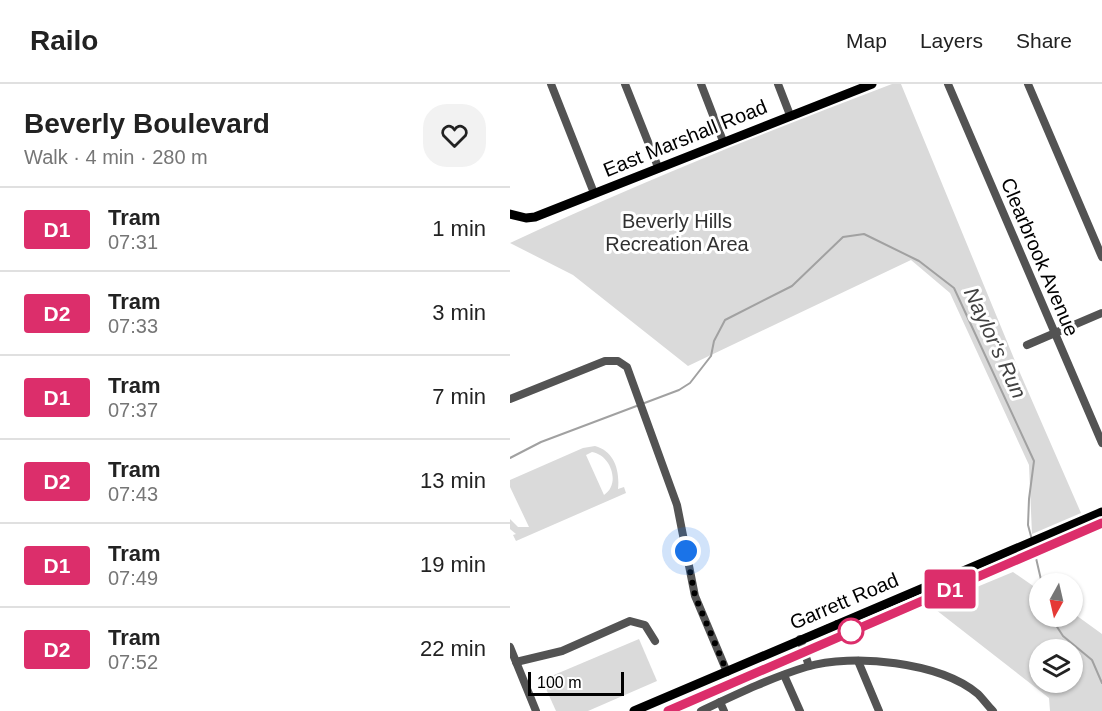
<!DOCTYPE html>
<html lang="en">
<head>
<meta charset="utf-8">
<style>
  :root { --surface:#fff; --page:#f2f2f2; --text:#222; --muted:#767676; --line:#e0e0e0 }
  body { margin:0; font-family:Arial,sans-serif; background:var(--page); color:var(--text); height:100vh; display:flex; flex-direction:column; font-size:22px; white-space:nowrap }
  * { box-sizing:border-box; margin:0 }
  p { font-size:20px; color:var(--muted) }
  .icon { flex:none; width:33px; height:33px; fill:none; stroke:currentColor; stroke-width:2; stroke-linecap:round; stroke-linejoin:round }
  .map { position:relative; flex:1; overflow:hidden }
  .details { display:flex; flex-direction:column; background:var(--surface); width:510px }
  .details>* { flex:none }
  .badge { padding:0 12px; border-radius:4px; font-size:21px; line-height:39px }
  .needle { width:39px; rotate:188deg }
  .tools { position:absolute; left:519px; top:489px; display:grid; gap:12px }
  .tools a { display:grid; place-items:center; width:54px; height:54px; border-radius:50%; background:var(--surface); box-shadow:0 2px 4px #0004; font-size:30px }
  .scale { position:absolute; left:18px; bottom:15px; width:96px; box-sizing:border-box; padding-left:6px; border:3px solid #000; border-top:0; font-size:16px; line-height:21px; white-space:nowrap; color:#000; -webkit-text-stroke:4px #fff; paint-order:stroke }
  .you { position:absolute; width:30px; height:30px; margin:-15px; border:4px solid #fff; border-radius:50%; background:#1a73e8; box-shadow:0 0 0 9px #1a73e833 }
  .map>.badge { position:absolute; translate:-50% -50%; box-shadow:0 0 0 3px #fff }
  .round { display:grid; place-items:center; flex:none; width:63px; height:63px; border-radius:24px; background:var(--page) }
  .overview { display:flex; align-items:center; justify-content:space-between; height:102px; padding:0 24px }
  h1 { font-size:28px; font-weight:600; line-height:45px }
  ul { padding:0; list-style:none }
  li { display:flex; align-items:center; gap:18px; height:84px; padding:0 24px; border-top:2px solid var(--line) }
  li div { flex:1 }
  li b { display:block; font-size:22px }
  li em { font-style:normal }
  li .badge { min-width:66px; font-weight:700; text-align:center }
  header { display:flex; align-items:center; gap:36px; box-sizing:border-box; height:84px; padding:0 30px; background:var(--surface); border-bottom:2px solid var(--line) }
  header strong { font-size:28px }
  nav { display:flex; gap:33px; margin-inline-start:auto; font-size:21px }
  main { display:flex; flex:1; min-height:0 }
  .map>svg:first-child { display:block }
</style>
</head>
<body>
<header>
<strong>Railo</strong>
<nav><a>Map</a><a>Layers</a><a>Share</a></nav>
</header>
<main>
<section class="details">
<div class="overview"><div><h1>Beverly Boulevard</h1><p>Walk · 4 min · 280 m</p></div><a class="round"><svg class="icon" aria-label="heart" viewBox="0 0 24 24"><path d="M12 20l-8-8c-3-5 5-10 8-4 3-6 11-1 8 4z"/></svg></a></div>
<ul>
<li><span class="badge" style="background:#dc2e6b;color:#fff">D1</span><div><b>Tram</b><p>07:31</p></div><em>1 min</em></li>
<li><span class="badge" style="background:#dc2e6b;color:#fff">D2</span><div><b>Tram</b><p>07:33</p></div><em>3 min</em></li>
<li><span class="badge" style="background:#dc2e6b;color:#fff">D1</span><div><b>Tram</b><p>07:37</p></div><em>7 min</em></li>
<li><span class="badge" style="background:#dc2e6b;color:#fff">D2</span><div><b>Tram</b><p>07:43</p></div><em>13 min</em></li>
<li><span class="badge" style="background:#dc2e6b;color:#fff">D1</span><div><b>Tram</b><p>07:49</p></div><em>19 min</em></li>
<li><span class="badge" style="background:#dc2e6b;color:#fff">D2</span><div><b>Tram</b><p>07:52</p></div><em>22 min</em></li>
</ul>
</section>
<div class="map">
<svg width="592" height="627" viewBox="0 0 592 627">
  <rect width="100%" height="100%" fill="#fff"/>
  <g fill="#dadada" fill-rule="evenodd">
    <path d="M382,0h9l119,289 61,140 -49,21 -3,-69 -79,-172 -39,-33 -223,106 -115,-91 -63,-32c125,-59 253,-110 382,-159z"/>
    <path d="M85,362c19,5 25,24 23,43l6,-2 2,6 -110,48 -3,-6 3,-1 -6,-5v-10l8,8h11l-19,-40v-7l73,-32zM82,368c19,3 29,32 12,43l-18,-40z"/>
    <path d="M503,488l26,18 1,26h32l1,-3 29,21v77h-52l-1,-13 -118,-92zM530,566h32v32h-32z"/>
    <path d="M129,555l18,42 -69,30h-32l-14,-31z"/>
  </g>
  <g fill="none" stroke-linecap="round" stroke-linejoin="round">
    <g stroke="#a1a1a1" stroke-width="2">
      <path d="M0,374l31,-16 138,-52 11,-7 21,-27 3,-15 11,-21 67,-34 51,-49 21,-3 55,27 35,27 80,173 -5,38 -1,26 4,15"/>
      <path d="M523,461l9,39"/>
      <path d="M540,532l13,20 29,24 10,23"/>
    </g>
    <g stroke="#535353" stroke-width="8">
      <path d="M41,0l43,109"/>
      <path d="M115,0l33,83"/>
      <path d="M191,0l22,57"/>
      <path d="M268,0l12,31"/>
      <path d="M438,0l154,359"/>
      <path d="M518,0l74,173"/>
      <path d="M517,261l75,-32"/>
      <path d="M0,315l95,-38h13l9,6 50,138 18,91 32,76"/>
      <path d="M290,555l9,27"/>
      <path d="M0,563l26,64"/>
      <path d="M348,577l21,50"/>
      <path d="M6,578l46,-11 68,-30 15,4 10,16"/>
      <path d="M274,591l16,36"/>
      <path d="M210,618l4,9"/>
      <path d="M191,627c34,-16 69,-33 105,-44 47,-14 134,-5 172,27 5,5 10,12 15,17"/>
    </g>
    <g stroke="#000" stroke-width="9">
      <path d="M0,130l16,4 9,-1 337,-133"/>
      <path d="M124,627l468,-199"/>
    </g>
    <path stroke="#000" stroke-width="1.5" d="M158,627l434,-188"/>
  </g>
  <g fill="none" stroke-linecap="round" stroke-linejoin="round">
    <defs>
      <path id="line" d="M158,627l434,-188"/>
    </defs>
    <use href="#line" stroke="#fff" stroke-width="14"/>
    <use href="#line" stroke="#dc2e6b" stroke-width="9"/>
    <path stroke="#000" stroke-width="6" stroke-dasharray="0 10.8" d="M176,467l9,45 32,76 115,-51 9,10"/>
  </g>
  <circle fill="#fff" stroke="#dc2e6b" stroke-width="3" cx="341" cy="547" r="12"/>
  <g text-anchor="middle" stroke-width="6" stroke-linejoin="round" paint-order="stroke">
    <g font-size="20" fill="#000" stroke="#fff">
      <text transform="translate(175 54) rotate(-22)" y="7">East Marshall Road</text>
      <text transform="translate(530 173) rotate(67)" y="7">Clearbrook Avenue</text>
      <text transform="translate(334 517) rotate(-23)" y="7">Garrett Road</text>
    </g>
    <g font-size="20" fill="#313131" stroke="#fff">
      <text x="167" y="144">Beverly Hills<tspan x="167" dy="23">Recreation Area</tspan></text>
    </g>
    <g font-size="21" font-style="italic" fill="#424242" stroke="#fff">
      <text transform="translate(485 259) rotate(65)" y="7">Naylor's Run</text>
    </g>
  </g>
</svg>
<div class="tools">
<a><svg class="needle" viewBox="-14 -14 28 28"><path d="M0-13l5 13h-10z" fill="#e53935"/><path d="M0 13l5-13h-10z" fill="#767676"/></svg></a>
<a><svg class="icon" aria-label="layers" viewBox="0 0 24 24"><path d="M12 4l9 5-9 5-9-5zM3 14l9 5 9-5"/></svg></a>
</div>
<div class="scale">100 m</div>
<div class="you" style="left:176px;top:467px"></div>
<b class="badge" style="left:440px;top:505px;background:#dc2e6b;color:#fff">D1</b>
</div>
</main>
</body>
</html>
